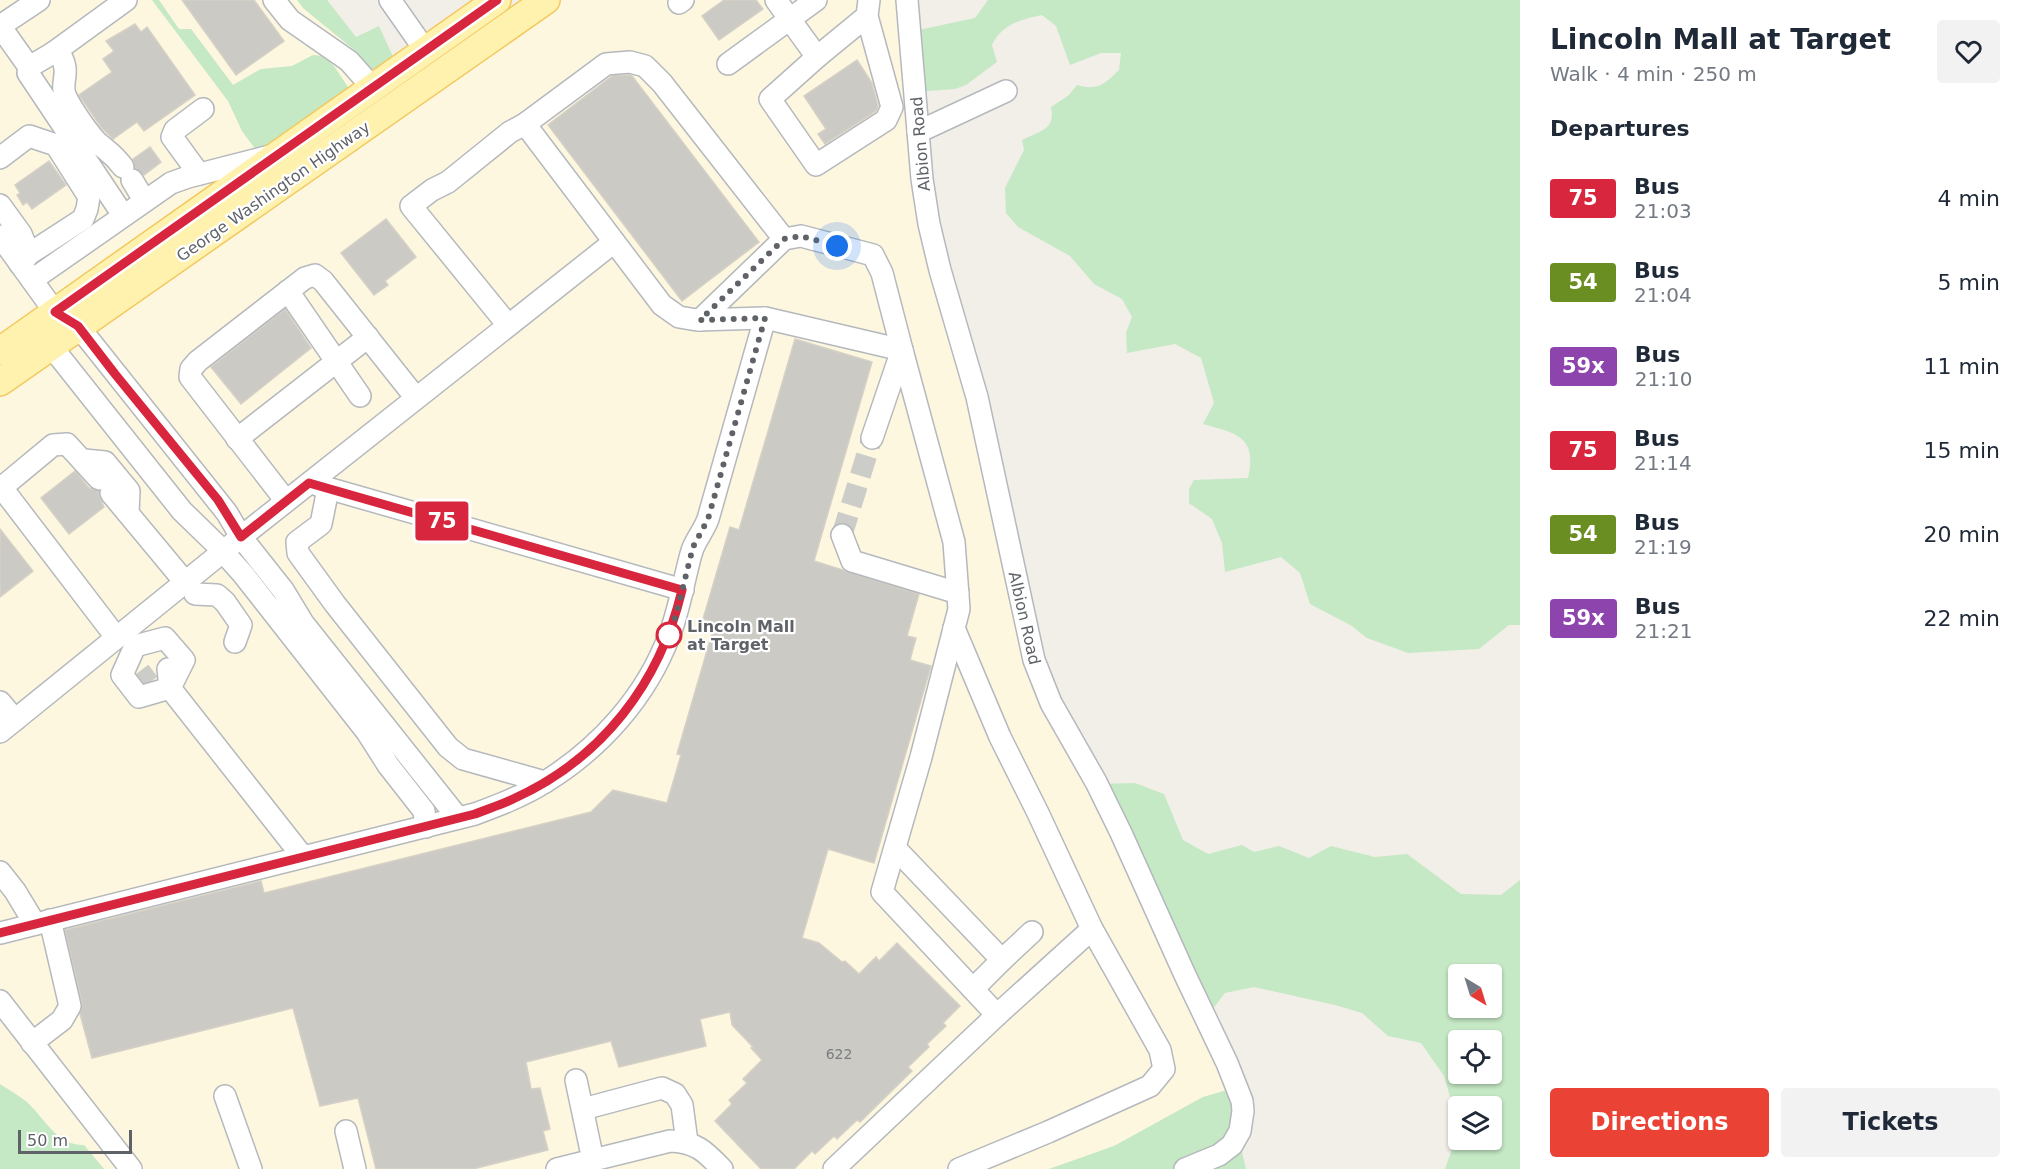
<!DOCTYPE html>
<html lang="en">
<head>
<meta charset="utf-8">
<style>
  :root { --surface:#fff; --page:#f2f2f3; --text:#1f2937; --muted:#747a83; --accent:#ea4335 }
  body { margin:0; font-family:"DejaVu Sans",sans-serif; background:var(--page); color:var(--text); height:100vh; display:flex; flex-direction:column; font-size:22px; white-space:nowrap }
  * { box-sizing:border-box; margin:0 }
  p { font-size:20px; color:var(--muted) }
  .icon { flex:none; width:33px; height:33px; fill:none; stroke:currentColor; stroke-width:2; stroke-linecap:round; stroke-linejoin:round }
  .map { position:relative; flex:1; overflow:hidden }
  .drawer { display:flex; flex-direction:column; background:var(--surface); width:510px }
  .drawer>* { flex:none }
  .badge { padding:0 12px; border-radius:4px; font-size:21px; line-height:39px }
  .needle { width:39px; rotate:142deg }
  .fabs { position:absolute; left:1448px; top:964px; display:grid; gap:12px }
  .fabs a { display:grid; place-items:center; width:54px; height:54px; border-radius:6px; background:var(--surface); box-shadow:0 2px 4px #0004; font-size:30px }
  .scale { position:absolute; left:18px; bottom:15px; width:114px; box-sizing:border-box; padding-left:6px; border:3px solid #5f6368; border-top:0; font-size:16px; line-height:21px; white-space:nowrap; color:#5f6368; -webkit-text-stroke:4px #fff; paint-order:stroke }
  .you { position:absolute; width:30px; height:30px; margin:-15px; border:4px solid #fff; border-radius:50%; background:#1a73e8; box-shadow:0 0 0 9px #1a73e833 }
  .map>.badge { position:absolute; translate:-50% -50%; box-shadow:0 0 0 3px #fff }
  h2 { padding:0 30px; font-size:22px; line-height:54px }
  .round { display:grid; place-items:center; flex:none; width:63px; height:63px; border-radius:6px; background:var(--page) }
  .headline { display:flex; align-items:center; justify-content:space-between; height:102px; padding:0 30px }
  h1 { font-size:28px; font-weight:700; line-height:45px }
  .action { display:flex; gap:12px; margin-top:auto; padding:12px 30px }
  .action a { flex:1; height:69px; border-radius:6px; background:var(--accent); color:#fff; font-size:24px; font-weight:700; line-height:69px; text-align:center }
  .action a+a { background:var(--page); color:var(--text) }
  ul { padding:0; list-style:none }
  li { display:flex; align-items:center; gap:18px; height:84px; padding:0 30px }
  li div { flex:1 }
  li b { display:block; font-size:22px }
  li em { font-style:normal }
  li .badge { min-width:66px; font-weight:700; text-align:center }
  main { display:flex; flex:1; min-height:0 }
  .map>svg:first-child { display:block }
</style>
</head>
<body>
<main>
<div class="map">
<svg width="1520" height="1169" viewBox="0 0 1520 1169">
  <rect width="100%" height="100%" fill="#f1efe8"/>
  <g fill="#fef7e0">
    <path d="M0,0h152l76,101 14,30 20,27 -262,187z"/>
    <path d="M159,0h138l6,8 55,45 17,28 -19,15 -43,-41 -21,11 -31,3 -28,16 -42,-56h-12z"/>
    <path d="M538,0h368l13,164 120,520 38,66 150,340 -24,7 -89,49 -65,23h-945l-20,-24h-12l-12,-7 -33,-35 -27,-19v-706z"/>
  </g>
  <g fill="#c5e8c5" fill-rule="evenodd">
    <path d="M152,0h7l20,29h12l42,56 28,-16 31,-3 21,-11 10,1 11,10 20,30 -92,62 -20,-27 -14,-30z"/>
    <path d="M297,0h30l29,37 23,-11 15,33 -19,22 -17,-28 -55,-45z"/>
    <path d="M988,0h532v625h-11l-30,24 -71,4 -41,-15 -15,-12 -42,-22 -10,-31 -19,-16 -56,15 -3,-29 -10,-24 -23,-16v-14l5,-9 54,-2c10,-42 -13,-45 -45,-54l11,-21 -13,-45 -26,-14 -48,9 -1,-20 6,-16 -10,-18 -28,-15 -24,-28 -52,-29 -12,-14 -1,-25 19,-38 -2,-10c17,-9 34,-10 29,-33l18,-12 8,-10c21,6 28,-1 42,-15l2,-17h-20l-31,12 -14,-39 -14,-11c-21,4 -41,10 -50,30l5,17 -31,23 -11,4 -40,3 -1,-61 61,-13z"/>
    <path d="M1135,783l29,11 19,46 25,14 34,-9 12,7 25,-6 30,12 22,-12 44,11 32,-3 54,40 40,1 19,-15v289h-75l13,-37v8h33v-33h-33v17l-14,-48 -23,-33 -33,-7 -26,-23 -27,-8 -81,-18 -29,6 -20,26 -110,-235zM1458,975h33v33h-33zM1458,1041h33v33h-33z"/>
    <path d="M1233,1082l5,53 8,34h-197l65,-23 89,-49 24,-7z"/>
    <path d="M0,1084c9,6 20,12 28,19 19,18 28,42 56,42l20,24h-104z"/>
  </g>
  <g fill="#cccac5" stroke="#d6d1c6" stroke-width="1.5">
    <path d="M182,0h72l30,41 -48,34z"/>
    <path d="M724,0h32l7,9 -44,31 -17,-24z"/>
    <path d="M135,24l6,8 6,-5 48,68 -51,36 -7,-9 -24,17 -12,-12 -22,-32 33,-23 -9,-13 11,-8 -8,-10z"/>
    <path d="M857,60l15,23 6,23 -2,5 -51,33 -7,-10 8,-5 -22,-33z"/>
    <path d="M629,75l3,1 127,166 -77,59 -134,-176 64,-49z"/>
    <path d="M150,147l11,15 -17,13 -9,-7 -2,-9z"/>
    <path d="M49,161l17,24 -34,24 -5,-7 -4,3 -6,-10 3,-2 -5,-8z"/>
    <path d="M386,219l30,38 -31,24 3,4 -14,10 -33,-42z"/>
    <path d="M285,309l26,39 -70,56 -30,-37z"/>
    <path d="M795,339l77,23 -58,199 105,33 -12,42 9,2 -6,22 21,6 -57,197 -46,-14 -26,89 17,5 23,19 3,-1 14,13 17,-17 3,4 18,-18 63,63 -17,17 3,3 -19,18 2,3 -21,20 4,4 -52,51 -3,-2 -20,19 -3,-3 -19,18 -3,-3 -18,18h-33l-46,-48 17,-17 -3,-4 18,-17 -4,-4 19,-19 -11,-12 2,-1 -21,-22 -2,-13 -30,7 6,27 -87,21 -8,-26 -85,21 5,27 9,-1 10,41 -7,2 5,19 -75,19h-97l-18,-71 -38,8 -27,-98 -201,50 -12,-44 2,-11 -17,-73 196,-49 3,12 327,-81 22,-22 54,13 14,-48 -4,-1 38,-131 -12,-4 27,-92 9,3z"/>
    <path d="M75,471l14,17 10,3v5l5,11 -35,27 -28,-36z"/>
    <path d="M0,529l33,42 -33,26z"/>
  </g>
  <g fill="none" stroke-linecap="round" stroke-linejoin="round">
    <g stroke="#ccccc8" stroke-width="21" stroke-dasharray="21 10" stroke-linecap="butt">
      <path d="M842,535l30,-97"/>
      <path d="M140,671l9,12"/>
    </g>
    <defs>
      <g id="minor">
        <path d="M274,0l16,20 59,41 23,26"/>
        <path d="M390,0l35,50"/>
        <path d="M776,0l41,57"/>
        <path d="M907,0l15,179 7,45 11,46 37,127 57,263 17,43 45,79 25,51 64,142 42,88 15,38 1,10 -3,20 -8,14 -13,10 -34,14"/>
        <path d="M679,3l4,-3"/>
        <path d="M867,16l25,91 -6,13 -70,45 -46,-66 47,-42 50,-41 2,-16"/>
        <path d="M0,26l29,41"/>
        <path d="M0,26l39,-26"/>
        <path d="M53,53l73,-53"/>
        <path d="M728,64l88,-64"/>
        <path d="M525,124l81,-60 24,-2 15,4 17,17 122,156"/>
        <path d="M918,132l88,-41"/>
        <path d="M0,158l29,-22 27,9 33,52 -2,12 -4,10 -54,35"/>
        <path d="M123,167c-10,-13 -13,-14 -24,-23 -9,-8 -28,-36 -33,-47 -7,-13 5,-23 -5,-41l-8,-3 -24,14 -1,6 95,142"/>
        <path d="M199,174l-27,-37 3,-7 28,-21"/>
        <path d="M132,180l12,20"/>
        <path d="M0,205l21,29 8,20 -9,10"/>
        <path d="M0,236l55,76 23,14 149,187 14,24 42,53 20,33 155,195"/>
        <path d="M32,280l139,-97 17,-6 82,-21"/>
        <path d="M288,291l72,105"/>
        <path d="M700,320l84,-81 17,-3 72,19 9,18 20,77 -30,88"/>
        <path d="M508,325l-97,-119 21,-16 16,-8 62,-50 15,-8 137,181 17,12 18,3 68,-2 137,32 52,192 5,67 -38,148 -39,135 115,123"/>
        <path d="M53,331l-2,15 131,165 34,33 27,30 124,158 21,33 36,46 2,16"/>
        <path d="M237,439l131,-102"/>
        <path d="M84,460l21,2 24,29 -1,22"/>
        <path d="M317,485l366,105"/>
        <path d="M2,488l114,149"/>
        <path d="M0,489l53,-44 14,-1 32,35"/>
        <path d="M328,489l-7,35 -24,18 1,11 37,51 113,143 15,12 82,23"/>
        <path d="M111,493l74,89"/>
        <path d="M286,501l-96,-124 1,-8 7,-8 107,-83 10,-3 8,6 93,117"/>
        <path d="M842,535l10,26 106,32"/>
        <path d="M195,594l22,1 8,7 16,23 -6,17"/>
        <path d="M954,628l46,109 38,76 54,116 68,121 4,19 -14,17 -102,46 -89,37"/>
        <path d="M165,638l19,22 -14,28 -31,9 -17,-22 13,-29z"/>
        <path d="M168,669l2,19 133,169"/>
        <path d="M0,702l15,18"/>
        <path d="M0,732l241,-195 373,-295"/>
        <path d="M895,848l107,112 30,-28"/>
        <path d="M0,872l15,19 20,33"/>
        <path d="M0,933l475,-119c24,-9 48,-18 70,-32 55,-34 101,-85 124,-146 8,-20 12,-41 17,-62 2,-8 4,-18 7,-26 4,-10 11,-18 15,-29l57,-201"/>
        <path d="M973,989l29,-29"/>
        <path d="M0,1001l131,168"/>
        <path d="M32,1043l30,-23 8,-14 -20,-86"/>
        <path d="M576,1080l17,80"/>
        <path d="M225,1096l26,73"/>
        <path d="M583,1109l79,-21 13,6 7,11 5,37"/>
        <path d="M346,1131l9,38"/>
        <path d="M557,1169l113,-28c26,1 35,10 52,28"/>
        <path d="M834,1169l163,-154 95,-86"/>
      </g>
      <g id="major">
        <path d="M0,351l497,-351"/>
        <path d="M0,382l546,-382"/>
      </g>
    </defs>
    <use href="#minor" stroke="#b5b8bc" stroke-width="24"/>
    <use href="#major" stroke="#f2c960" stroke-width="30"/>
    <use href="#minor" stroke="#fff" stroke-width="21"/>
    <use href="#major" stroke="#fff2af" stroke-width="27"/>
  </g>
  <g fill="none" stroke-linecap="round" stroke-linejoin="round">
    <defs>
      <path id="line" d="M0,933l475,-119c12,-5 26,-9 38,-15 89,-40 147,-116 169,-209l-373,-107 -68,54 -23,-37 -103,-126 -37,-48 -23,-14 442,-312"/>
    </defs>
    <use href="#line" stroke="#fff" stroke-width="14"/>
    <use href="#line" stroke="#d7263d" stroke-width="9"/>
    <path stroke="#5f6368" stroke-width="6" stroke-dasharray="0 10.8" d="M669,635v2l7,-22 17,-68 15,-28 57,-201 -65,2 84,-81 17,-3 36,10"/>
  </g>
  <circle fill="#fff" stroke="#d7263d" stroke-width="3" cx="669" cy="635" r="12"/>
  <g text-anchor="middle" stroke-width="4.5" stroke-linejoin="round" paint-order="stroke">
    <g font-size="14" fill="#7a7d7f">
      <text x="839" y="1059">622</text>
    </g>
    <g font-size="16" fill="#5f6368" stroke="#fff">
      <text transform="translate(920 144) rotate(-95)" y="6">Albion Road</text>
      <text transform="translate(273 191) rotate(-35)" y="6">George Washington Highway</text>
      <text transform="translate(1025 618) rotate(77)" y="6">Albion Road</text>
    </g>
    <g font-size="16" font-weight="bold" fill="#5f6368" stroke="#fff" text-anchor="start">
      <text x="687" y="632">Lincoln Mall<tspan x="687" dy="18">at Target</tspan></text>
    </g>
  </g>
</svg>
<div class="fabs">
<a><svg class="needle" viewBox="-14 -14 28 28"><path d="M0-13l5 13h-10z" fill="#e53935"/><path d="M0 13l5-13h-10z" fill="#747a83"/></svg></a>
<a><svg class="icon" aria-label="locate" viewBox="0 0 24 24"><circle cx="12" cy="12" r="6"/><path d="M12 2v4M12 18v4M2 12h4M18 12h4"/></svg></a>
<a><svg class="icon" aria-label="layers" viewBox="0 0 24 24"><path d="M12 4l9 5-9 5-9-5zM3 14l9 5 9-5"/></svg></a>
</div>
<div class="scale">50 m</div>
<div class="you" style="left:837px;top:246px"></div>
<b class="badge" style="left:442px;top:521px;background:#d7263d;color:#fff">75</b>
</div>
<section class="drawer">
<div class="headline"><div><h1>Lincoln Mall at Target</h1><p>Walk · 4 min · 250 m</p></div><a class="round"><svg class="icon" aria-label="heart" viewBox="0 0 24 24"><path d="M12 20l-8-8c-3-5 5-10 8-4 3-6 11-1 8 4z"/></svg></a></div>
<h2>Departures</h2>
<ul>
<li><span class="badge" style="background:#d7263d;color:#fff">75</span><div><b>Bus</b><p>21:03</p></div><em>4 min</em></li>
<li><span class="badge" style="background:#6b8e23;color:#fff">54</span><div><b>Bus</b><p>21:04</p></div><em>5 min</em></li>
<li><span class="badge" style="background:#8e44ad;color:#fff">59x</span><div><b>Bus</b><p>21:10</p></div><em>11 min</em></li>
<li><span class="badge" style="background:#d7263d;color:#fff">75</span><div><b>Bus</b><p>21:14</p></div><em>15 min</em></li>
<li><span class="badge" style="background:#6b8e23;color:#fff">54</span><div><b>Bus</b><p>21:19</p></div><em>20 min</em></li>
<li><span class="badge" style="background:#8e44ad;color:#fff">59x</span><div><b>Bus</b><p>21:21</p></div><em>22 min</em></li>
</ul>
<div class="action"><a>Directions</a><a>Tickets</a></div>
</section>
</main>
</body>
</html>
